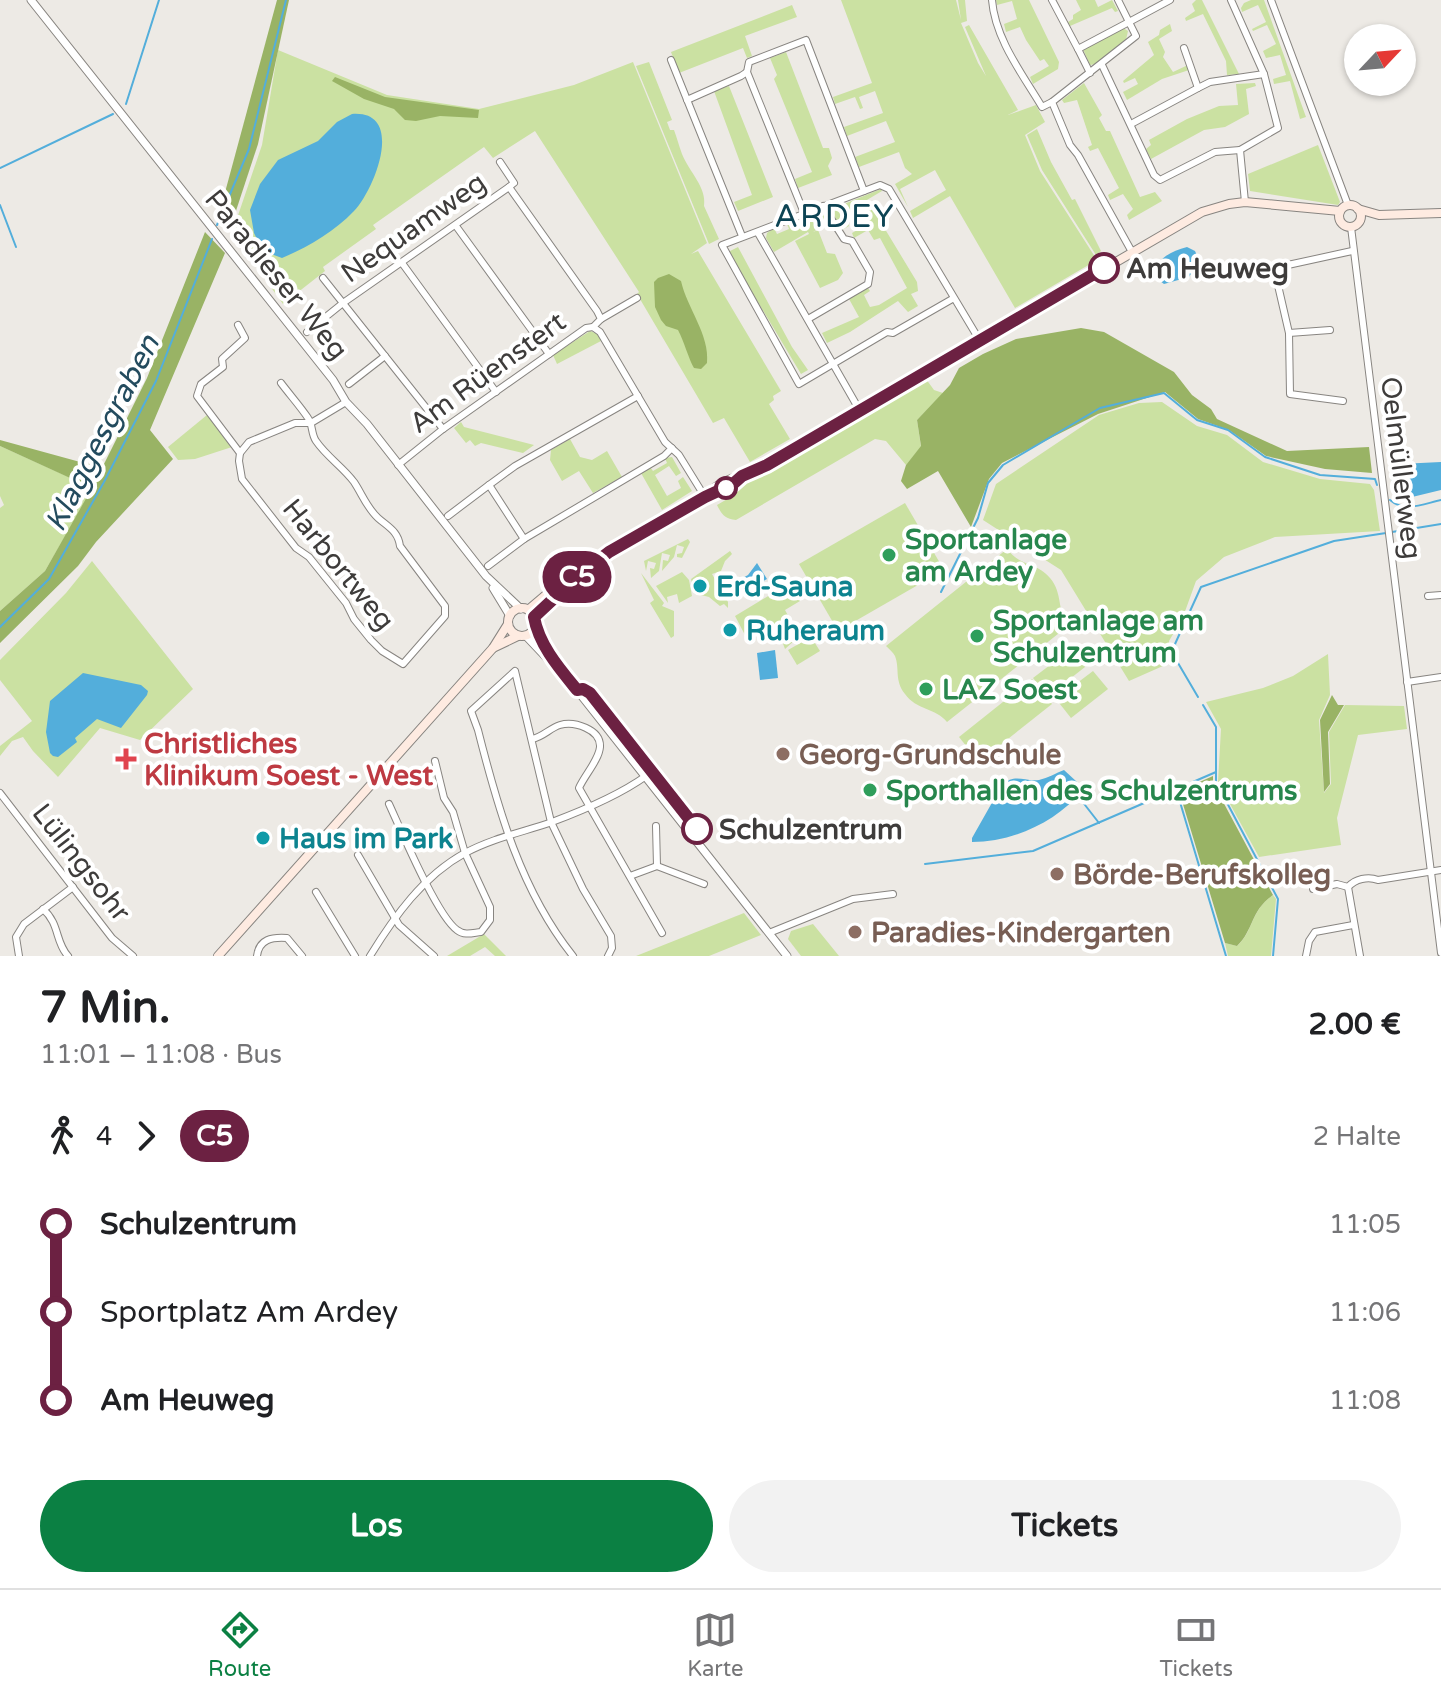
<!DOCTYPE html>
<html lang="de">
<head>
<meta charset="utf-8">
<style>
  :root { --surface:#fff; --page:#f2f2f2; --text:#202124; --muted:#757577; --line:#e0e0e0; --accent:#0b8043 }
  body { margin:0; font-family:"Varela Round",sans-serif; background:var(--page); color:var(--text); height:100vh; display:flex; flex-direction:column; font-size:30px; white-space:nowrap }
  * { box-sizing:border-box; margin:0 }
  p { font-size:26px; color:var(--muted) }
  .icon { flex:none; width:44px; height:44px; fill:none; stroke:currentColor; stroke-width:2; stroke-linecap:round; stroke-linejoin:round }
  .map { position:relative; height:956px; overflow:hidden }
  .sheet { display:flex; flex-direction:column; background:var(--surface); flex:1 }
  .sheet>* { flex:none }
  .badge { padding:0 16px; border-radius:26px; font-size:28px; line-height:52px }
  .needle { width:52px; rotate:64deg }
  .tools { position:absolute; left:1344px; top:24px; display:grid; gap:16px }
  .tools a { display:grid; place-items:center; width:72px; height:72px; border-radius:50%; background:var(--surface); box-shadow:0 2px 6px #0004; font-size:40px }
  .map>.badge { position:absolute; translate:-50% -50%; box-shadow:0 0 0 4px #fff }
  .legs { display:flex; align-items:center; gap:12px; height:88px; padding:0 40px; font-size:26px }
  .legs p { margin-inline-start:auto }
  .overview { display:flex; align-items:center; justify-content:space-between; height:136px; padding:0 40px }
  h1 { font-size:44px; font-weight:700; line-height:60px }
  .button { display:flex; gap:16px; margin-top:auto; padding:16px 40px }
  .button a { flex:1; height:92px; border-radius:48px; background:var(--accent); color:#fff; font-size:32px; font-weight:700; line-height:92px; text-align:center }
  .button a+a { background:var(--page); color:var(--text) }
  ul { padding:0 40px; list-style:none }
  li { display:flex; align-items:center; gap:28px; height:88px; font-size:30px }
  li i { display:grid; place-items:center; width:12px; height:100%; margin:0 10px; background:currentColor }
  li i::after { content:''; width:20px; height:20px; margin:-10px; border:6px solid; border-radius:50%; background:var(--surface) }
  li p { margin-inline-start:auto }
  li:first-child i { background:linear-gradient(#0000 50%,currentColor 0) }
  li:last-child i { background:linear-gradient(currentColor 50%,#0000 0) }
  .menu { display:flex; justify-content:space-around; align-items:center; height:112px; border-top:2px solid var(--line); background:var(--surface); font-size:22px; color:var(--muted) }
  .menu a { display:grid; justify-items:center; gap:4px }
  .menu .on { color:var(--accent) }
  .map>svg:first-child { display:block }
</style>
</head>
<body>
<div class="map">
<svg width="1441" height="956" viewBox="0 0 1441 956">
  <rect width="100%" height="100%" fill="#edeae5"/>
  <g fill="#cbe1a2">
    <path d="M841,0h115l5,20 -3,-20h7l2,21 -6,2 17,40 8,13 -21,-49 4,-2 49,85 -10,5 28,-10 9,17 -20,13 15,36 57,89 -82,48 -65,-112 -37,22 -3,-7 36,-21 -11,-20 -35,19 8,18 -13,-23 17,-10 -7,-6 -6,-16 -40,15 -4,-10 40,-15 -9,-21 -39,15 -3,-9 39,-14 -8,-22 -16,6 4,11 -3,1 -5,-12 -20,7 -2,-7 39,-14z"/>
    <path d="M996,0h33l30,62 -1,7 -25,15 -3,-7 19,-11 -5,-7 -4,2 -14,-21 -6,-13 -14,5 -2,-8 13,-5 -5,-18 -15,4z"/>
    <path d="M1076,0h19l3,7 14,-7 6,11 -3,1 -3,-4 -42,18 -2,-4 5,-3v-4l8,-5z"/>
    <path d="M1196,0h6l37,74 -12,1 -1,-14 -23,-47 -17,7 -1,-3 10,-7 -3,-7z"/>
    <path d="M1251,0h13l42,117 -6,2 -10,-38 -16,3 -1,-5 13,-4 -6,-20 -14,3 -3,-7 13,-7 -9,-19 -14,6 -1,-2 14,-7 -8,-17 -16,7 -1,-4 3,-5z"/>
    <path d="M792,5l5,12 -52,19 7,20 -5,2 -4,-10 -64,25 -8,-21z"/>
    <path d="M1170,24l2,7 -13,8 6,13 -2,5 10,15 15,-7 1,5 -27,9 -35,21 -4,-8 15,-8 -3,-6 -11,5 -1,-2 31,-26 -6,-13 11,-7 1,-5z"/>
    <path d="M1123,28l5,3 -2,9 -30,24 -6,1 -7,-16z"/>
    <path d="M278,50l109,45 92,14 95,-24 59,-23 74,181 -16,11 7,-3 83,140 -8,5 1,4 -5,4 21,35 -40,23 -26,-44 -11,5 -76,-129 2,-2 -104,-161 -42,27 -9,-11 -111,78 3,4 -53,38 2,4 -42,33 -51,-71 30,-88z"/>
    <path d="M786,52l37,96h6l3,10 -4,8 4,9 -34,13 -3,-9 17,-7 -38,-93 3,-4 -7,-17z"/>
    <path d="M649,62l23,58 -5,2 3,8h4c3,8 5,16 8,24 7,18 25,33 22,52l15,33 -10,5 -73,-178z"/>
    <path d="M1084,83l18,32 -3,3 7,13h4l30,66 15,-5 7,9 -33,19 -2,-5 6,-6 -10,-15 -13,6 -2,-5 11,-7 -21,-40 -8,3 -2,-4 4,-2 -15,-45 -13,3 -2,-3z"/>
    <path d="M1255,83l1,3 -10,3 3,25 -24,13 -21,3 -53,29 -5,-10 5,-4 -2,-5 38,-21 32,-13 19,-1 -2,-21z"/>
    <path d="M729,86l44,111 -35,14 -4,-9 18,-7 -38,-104z"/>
    <path d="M1037,129l14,33 21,38 3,-1 26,52 -5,4 -54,-85 -15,-35z"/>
    <path d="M1318,145l22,57 -2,3 -88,-14 -2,-17z"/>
    <path d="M881,189l1,2 -42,25 28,-15 49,81 1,9 -7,3 7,12 -10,6 -10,-11 -48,31 -23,11 -5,-10 37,-16 -10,-18 19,-11 2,3 -6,4 6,12 9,-2 28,-17 -27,-50 -6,2 -6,-10 -14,8 -2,-5 14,-8 -8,-15 -13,7 4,9 -7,4 -10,-18 2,-6h5z"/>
    <path d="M818,212h5l6,10 -16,10 5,-2 9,23 8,1 8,19 -5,7 -18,8 -25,-47 14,-7 -1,-2 -34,20 -8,-14 1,-5 7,-5 3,6 12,-5 -2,-5 13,-5 2,5 12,-5 -1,-5z"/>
    <path d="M738,247l54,100 16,23 -7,4 -73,-122z"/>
    <path d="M590,331l8,3 3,7 -44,23 -4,-9z"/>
    <path d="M926,379l8,11 9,3 -26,27 4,27 -15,18 -20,-24 -11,-2 -139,81c-11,-1 -14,-5 -19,-15l12,-7 -2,-5z"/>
    <path d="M1162,402l35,24 30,9 36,27 57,17 50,5 4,6 6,41 -105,6 -51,20 -28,24 -13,36 -14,24 3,21 -43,19 -68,-111 -78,-50 13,-36 103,-69 40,-12z"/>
    <path d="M207,415l25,32 -37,12 -17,1 -10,-13z"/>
    <path d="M461,422l3,5 70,18 -11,8 -42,-10 -6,3 -5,-6 -4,3 -12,-15z"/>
    <path d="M570,439l10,18 12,3 15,-9 15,26 -29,16 -14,-22 -17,10 -12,-21 1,-10z"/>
    <path d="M0,446l93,42 -48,83 -45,40v-103l4,-3 -4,-9z"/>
    <path d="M672,457l9,16 -5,3 -7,-10 -14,9 12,21 14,-8 -3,-7 5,-4 9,14 -30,19 -21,-37 9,-6 3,4 14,-8 -2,-5z"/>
    <path d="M905,503l39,67 -106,61 -39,-67z"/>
    <path d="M688,539l2,3 -8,16 -5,-1v-3l5,-1 2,-6 -7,-2 -3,12 -12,14 1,-11 5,1 2,-6 -8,-2 -3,18 -8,7 -1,-10 4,1 2,-6 -8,-2 -2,10 -2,-10z"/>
    <path d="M1007,549c15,19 28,12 43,29 13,15 7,34 18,48l-121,96c-11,-14 -31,-12 -42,-28 -11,-14 -5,-25 -10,-38 -2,-4 -6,-7 -9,-10z"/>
    <path d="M730,551l2,3 -7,7 -4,10 -9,3 16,28v6l-4,-4 -4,2 -11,-9 -8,-2 -1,-2 5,-2v-9l-7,-2 -5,7 -2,-8z"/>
    <path d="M92,561l101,128 -53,51 -40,-12 -42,49 -25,-26 -10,-14 -11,4 -12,15v-10l32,-25 -32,-41v-20l66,-67z"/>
    <path d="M682,572l7,8 3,16 -13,7 -2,-9 -10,3 1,6 -12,-17z"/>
    <path d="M641,573l23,30 -2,3 12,5v25l-3,2 -21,-35 4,-3z"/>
    <path d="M790,583l10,18 -15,9 8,15 -5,3 7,12 -10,9 -3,-8 -12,2 7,-12 -3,-3 -8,8 -3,-5 -7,-2 -11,6 -10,-19z"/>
    <path d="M811,637l9,14 -23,14 -9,-15z"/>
    <path d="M1071,649l14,18 -37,29 -15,-18z"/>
    <path d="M1328,654l2,41 -11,25 5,73 7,-9 -2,-52 16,-27 59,1 3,23 -49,6 -21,83 4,27 -82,12 -41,-75 3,-53 -15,-27 57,-14 30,-12z"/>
    <path d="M1093,671l15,18 -37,29 -15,-19z"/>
    <path d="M1032,679l20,25 -73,58 -20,-25z"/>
    <path d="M1273,895l3,4 -5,57h-43l-3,-13 12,3c17,-15 13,-35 36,-51z"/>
    <path d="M744,913l17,22 -52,21h-73z"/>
    <path d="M813,924l26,32h-38l-13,-17 3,-8z"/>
    <path d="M484,934l22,22h-11l-10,-9 -15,9h-23z"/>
  </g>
  <g fill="#99b365">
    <path d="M277,0h12l-31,144 -29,88 -12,-10z"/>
    <path d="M335,77l50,20 94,13 -1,8 -38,-2 -24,5 -11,-1 -11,-11 -30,-10 -32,-18z"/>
    <path d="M205,232l20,21 -75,177 23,29 -77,83 -18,24 -78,77v-32l45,-40 47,-83 -92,-42v-6l102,28 45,-90z"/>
    <path d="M669,274l12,7c6,27 29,54 26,82l-6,6 -7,-1c-5,-8 -10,-27 -16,-38l-12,-4 -5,-6 -6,-13 -1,-25 4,-4z"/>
    <path d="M1081,328l23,4 70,40 18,23 19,14 6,10 70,32 82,-4 3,26 -47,-4 -59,-13 -37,-26 -31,-11 -33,-27 -67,22 -96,49 -13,16 -18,48 -33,-56 -31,18 -6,-8 5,-16 15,-19 -4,-26 33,-35 9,-17 24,-14 33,-15z"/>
    <path d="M1332,695l6,10h6l-16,27 2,52 -6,8 -4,-72z"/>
    <path d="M1213,776v7l60,112c-23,16 -19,35 -36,51l-12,-3 -46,-152z"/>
  </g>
  <g fill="#53aedb">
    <path d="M352,114c54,-4 23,75 2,97 -20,21 -46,36 -72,47l-19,-7 -9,-18 -4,-23 10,-26 18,-24 40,-19 19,-19z"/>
    <path d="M1187,247l8,4 4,9 -10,17 -25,7 -8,-6c-1,-20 14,-26 31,-31z"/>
    <path d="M1441,462v28l-33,8 -9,-1c-7,-10 -9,-17 -6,-29l7,-4z"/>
    <path d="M757,563l10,16 -21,12h-10l-4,-7 16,-9z"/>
    <path d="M775,650l3,28 -18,2 -3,-27z"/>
    <path d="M83,673l58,12 7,6 -1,4 -26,33 -24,-9 -22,19 2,4 -19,15 -5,-1 -3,-3 -4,-21 4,-31z"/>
    <path d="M1064,770l13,12 5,9c-26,31 -69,51 -110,51v-4l30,-53c13,-12 22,-3 37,-5 9,-2 17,-7 25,-10z"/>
  </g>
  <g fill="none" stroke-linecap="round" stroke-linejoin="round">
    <g stroke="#53aedb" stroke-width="2">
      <path d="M126,104l33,-104"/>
      <path d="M0,168l113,-54"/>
      <path d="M0,205l16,42"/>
      <path d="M217,225l32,-76 37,-149"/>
      <path d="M1390,500c15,13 33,4 51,0"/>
      <path d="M1392,532l49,-8"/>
      <path d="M941,592l37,-74 10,-35 15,-18 97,-57 64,-15 33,27 31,10 37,27 55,18 55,4 2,6"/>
      <path d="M0,627l49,-48 55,-97 52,-101 56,-142"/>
      <path d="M1198,697l-20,-34 -3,-19 26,-57 133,-46 52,-8"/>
      <path d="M1203,705l13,22v55l62,117 -5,57"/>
      <path d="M1177,792l49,164"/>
      <path d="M1078,796l21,27"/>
      <path d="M925,864l108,-13 183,-79"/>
    </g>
    <defs>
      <g id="minor">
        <path d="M992,0c3,39 31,75 50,107l10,-5"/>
        <path d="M1052,0l26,49"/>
        <path d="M1118,0l11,22 41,-22"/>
        <path d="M1231,0l33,74 14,54 -38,22 5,52"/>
        <path d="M1271,0l77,205"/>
        <path d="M1184,48l14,40 12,-6 54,-8"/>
        <path d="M671,60l71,176"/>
        <path d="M1102,65l52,110 6,5 55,-28 25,-2"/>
        <path d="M747,72l57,141"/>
        <path d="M1090,73l-12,-24 51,-27 7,14 -84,66 18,43 8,10 54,97"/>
        <path d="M687,100l54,-24 6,-4 2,-10 57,-22 58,151"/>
        <path d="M1131,124l67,-36"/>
        <path d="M500,162l14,21 -5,4 88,124 4,8 -8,8"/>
        <path d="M456,226l93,128"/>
        <path d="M1351,227l90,726"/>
        <path d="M758,233l102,178"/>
        <path d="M402,263l94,129"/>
        <path d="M323,278l120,151"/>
        <path d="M954,298l-61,35 -6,-1 -88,52 -77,-139 158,-60 9,4 91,152"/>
        <path d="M601,319l36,-21"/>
        <path d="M808,319l60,-35 2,-12 -18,-31 -8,-2 -21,-33"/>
        <path d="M238,325l7,13 -23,21 1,8 -22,17 -4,12 43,57"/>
        <path d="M307,332l36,-29 166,-116"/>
        <path d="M1289,333l41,-3"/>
        <path d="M281,383c9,12 19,23 27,35 5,7 3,16 8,23 11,16 27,26 38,41 8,12 13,26 24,36 10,9 20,13 22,28l45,60v10l-42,48 -21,-13 -11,-11 -17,-21 -8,-16 -37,-46 -13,-9 -54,-69 -3,-18 1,-8 9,-11 46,-19h16l35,-21"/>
        <path d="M349,384l36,-28"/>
        <path d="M638,396l-123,70 -26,19 35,54 140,-83 8,-8"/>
        <path d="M1343,401l-53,-7 -1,-61 -15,-65 78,-17"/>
        <path d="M398,465l45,-36 143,-101 7,-1 7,5 65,110 14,13 26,42"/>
        <path d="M448,516l41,-31"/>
        <path d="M488,566l36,-27"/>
        <path d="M1428,596l13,-1"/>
        <path d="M1407,682l34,-5"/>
        <path d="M532,739c11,-2 18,-11 28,-14 14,-4 41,4 40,22 -1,13 -16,29 -21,41l83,145"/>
        <path d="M0,793l112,145 21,18"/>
        <path d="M389,804c12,26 48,112 68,126 8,6 15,3 24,2l9,-12v-13l-25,-54 -12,-41 -9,-14 -9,-37"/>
        <path d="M656,826l1,40"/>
        <path d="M358,855l41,70 35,31"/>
        <path d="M630,876l27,-10 47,18"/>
        <path d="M1313,889l24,-5 11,3"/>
        <path d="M316,892l39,64"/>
        <path d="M43,909c17,15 12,33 25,47"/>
        <path d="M769,933l84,-34 40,-5"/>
        <path d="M19,956l-3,-19 8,-13 49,-37"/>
        <path d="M257,956c2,-17 15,-19 30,-18l15,18"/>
        <path d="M370,956c24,-39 53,-80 95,-103 28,-15 58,-21 87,-31 32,-12 66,-26 94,-46"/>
        <path d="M573,956c-52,-65 -75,-147 -95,-226l-7,-19 44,-40 36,151 32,67 28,47 1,12 -4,8"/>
        <path d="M1306,956l3,-15 6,-9 38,-7"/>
        <path d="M1360,956l-12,-69c7,-8 20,-11 30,-7l63,-10"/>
      </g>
      <g id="tertiary">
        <path d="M31,0l302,380 13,22 21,22 119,152 35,33"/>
        <path d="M493,588l17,28"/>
        <path d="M535,626l17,32"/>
        <path d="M526,636l51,54 210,266"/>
      </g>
      <g id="secondary">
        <circle cx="1350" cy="216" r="11"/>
        <path d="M1358,209l21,6 62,-2"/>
        <path d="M705,497c16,-19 41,-22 62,-32l435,-253 27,-8 16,-2 95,9"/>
        <circle cx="522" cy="622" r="14"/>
        <path d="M528,610l53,-45 28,-13 96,-55 17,-7 19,-13"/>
        <path d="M534,617l44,-41 30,-23"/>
        <path d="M493,648l25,-12"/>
        <path d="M218,956l275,-308 15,-24"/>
      </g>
    </defs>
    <use href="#minor" stroke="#888581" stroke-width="8"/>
    <use href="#tertiary" stroke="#888581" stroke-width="9"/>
    <use href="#secondary" stroke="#888581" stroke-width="10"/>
    <use href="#minor" stroke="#fff" stroke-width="6"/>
    <use href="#tertiary" stroke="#fff" stroke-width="7"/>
    <use href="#secondary" stroke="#feebe1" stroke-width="8"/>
  </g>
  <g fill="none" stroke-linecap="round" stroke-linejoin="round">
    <defs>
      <path id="line-1" d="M697,829l-107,-136 -7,-4 -6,1c-18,-22 -38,-45 -43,-73l44,-41 31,-24 96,-55 28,-13 9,-8 25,-11 337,-197"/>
    </defs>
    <use href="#line-1" stroke="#fff" stroke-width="18"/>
    <use href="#line-1" stroke="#6c2142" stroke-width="12"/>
  </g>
  <g fill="#fff" stroke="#6c2142" stroke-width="4">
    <circle cx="1104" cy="268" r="14"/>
    <circle cx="726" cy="488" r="10"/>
    <circle cx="697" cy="829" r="14"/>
  </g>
  <g fill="#2e9e5b" stroke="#fff" stroke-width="3">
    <circle cx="889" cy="555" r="8"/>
    <circle cx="977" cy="636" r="8"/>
    <circle cx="926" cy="689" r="8"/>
    <circle cx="870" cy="790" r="8"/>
  </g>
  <g fill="#0f9aa8" stroke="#fff" stroke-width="3">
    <circle cx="700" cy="586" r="8"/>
    <circle cx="730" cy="630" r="8"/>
    <circle cx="263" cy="838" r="8"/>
  </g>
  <g fill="#8d6e63" stroke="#fff" stroke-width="3">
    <circle cx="783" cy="754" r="8"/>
    <circle cx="1057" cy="874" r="8"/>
    <circle cx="855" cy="932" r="8"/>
  </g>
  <path fill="#e0444e" stroke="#fff" stroke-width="3" d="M122 747h8v8h8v8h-8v8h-8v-8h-8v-8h8z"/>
  <g text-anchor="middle" stroke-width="8" stroke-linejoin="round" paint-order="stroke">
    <g font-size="28" fill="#3e3c3b" stroke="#fff">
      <text transform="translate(413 227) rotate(-35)" y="10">Nequamweg</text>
      <text transform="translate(277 274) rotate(51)" y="10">Paradieser Weg</text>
      <text transform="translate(487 372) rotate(-36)" y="10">Am Rüenstert</text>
      <text transform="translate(1402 468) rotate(83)" y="10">Oelmüllerweg</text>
      <text transform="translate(339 564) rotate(51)" y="10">Harbortweg</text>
      <text transform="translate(82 862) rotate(52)" y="10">Lülingsohr</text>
    </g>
    <g font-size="28" font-weight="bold" fill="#3e3c3b" stroke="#fff" text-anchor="start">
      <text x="1126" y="278">Am Heuweg</text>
      <text x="719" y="839">Schulzentrum</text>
    </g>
    <g font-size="28" font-weight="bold" fill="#27864d" stroke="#fff" text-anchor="start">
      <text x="905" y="549">Sportanlage<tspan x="905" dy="32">am Ardey</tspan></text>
      <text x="993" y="630">Sportanlage am<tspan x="993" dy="32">Schulzentrum</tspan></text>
      <text x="942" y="699">LAZ Soest</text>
      <text x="886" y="800">Sporthallen des Schulzentrums</text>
    </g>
    <g font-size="28" font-weight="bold" fill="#0d838f" stroke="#fff" text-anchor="start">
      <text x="716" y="596">Erd-Sauna</text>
      <text x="746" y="640">Ruheraum</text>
      <text x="279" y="848">Haus im Park</text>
    </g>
    <g font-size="28" font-weight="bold" fill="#be3a42" stroke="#fff" text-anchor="start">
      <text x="144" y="753">Christliches<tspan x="144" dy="32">Klinikum Soest - West</tspan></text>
    </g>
    <g font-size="28" font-weight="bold" fill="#785e54" stroke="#fff" text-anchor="start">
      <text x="799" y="764">Georg-Grundschule</text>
      <text x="1073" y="884">Börde-Berufskolleg</text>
      <text x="871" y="942">Paradies-Kindergarten</text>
    </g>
    <g font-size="30" font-style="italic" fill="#234b5e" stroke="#fff">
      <text transform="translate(102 433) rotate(-63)" y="10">Klaggesgraben</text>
    </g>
    <g font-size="32" letter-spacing="2" fill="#0d4454" stroke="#fff">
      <text x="835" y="227">ARDEY</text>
    </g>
  </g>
</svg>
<div class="tools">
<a><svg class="needle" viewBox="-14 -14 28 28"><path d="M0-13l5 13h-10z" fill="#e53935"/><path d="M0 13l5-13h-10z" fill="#757577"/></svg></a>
</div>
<b class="badge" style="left:577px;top:577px;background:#6c2142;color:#fff">C5</b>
</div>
<section class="sheet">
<div class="overview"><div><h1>7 Min.</h1><p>11:01 – 11:08 · Bus</p></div><b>2.00 €</b></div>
<div class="legs"><svg class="icon" aria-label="walk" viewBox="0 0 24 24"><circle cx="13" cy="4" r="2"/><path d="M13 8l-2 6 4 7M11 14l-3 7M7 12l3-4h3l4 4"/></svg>4<svg class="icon" aria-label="forward" viewBox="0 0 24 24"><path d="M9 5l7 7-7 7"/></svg><b class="badge" style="background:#6c2142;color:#fff">C5</b><p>2 Halte</p></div>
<ul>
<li><i style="color:#6c2142"></i><b>Schulzentrum</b><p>11:05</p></li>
<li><i style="color:#6c2142"></i><span>Sportplatz Am Ardey</span><p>11:06</p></li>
<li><i style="color:#6c2142"></i><b>Am Heuweg</b><p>11:08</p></li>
</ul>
<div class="button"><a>Los</a><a>Tickets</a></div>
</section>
<nav class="menu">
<a class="on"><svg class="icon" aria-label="directions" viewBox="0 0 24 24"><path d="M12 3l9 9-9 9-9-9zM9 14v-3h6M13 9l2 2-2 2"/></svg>Route</a>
<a><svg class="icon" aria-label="map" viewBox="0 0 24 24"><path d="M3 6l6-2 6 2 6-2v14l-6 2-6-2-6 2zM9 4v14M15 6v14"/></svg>Karte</a>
<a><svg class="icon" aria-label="tickets" viewBox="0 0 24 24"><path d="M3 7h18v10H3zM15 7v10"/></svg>Tickets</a>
</nav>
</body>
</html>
